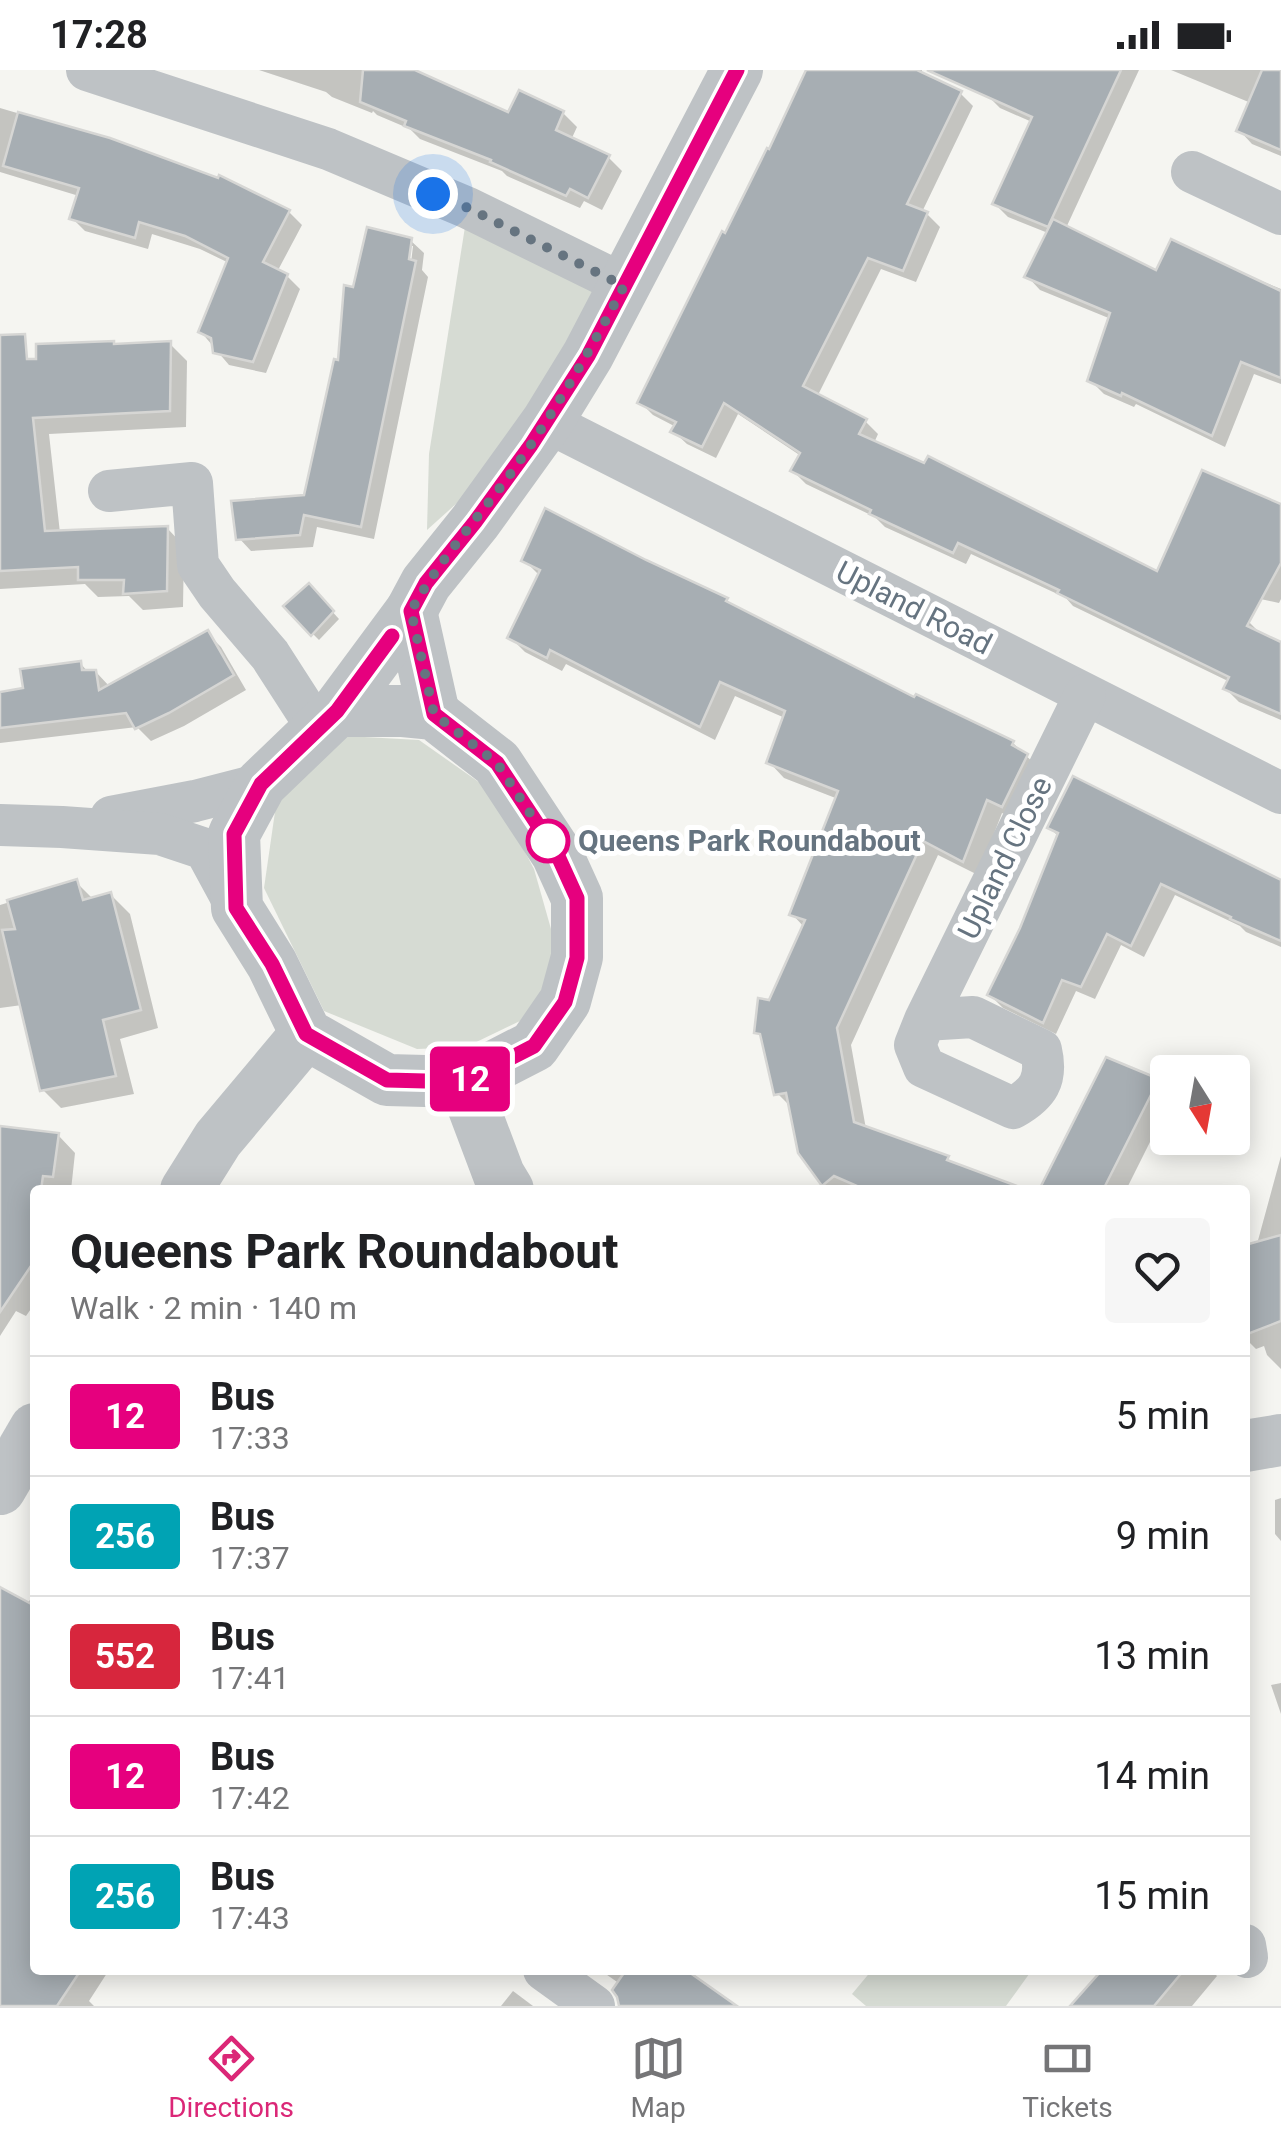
<!DOCTYPE html>
<html lang="en">
<head>
<meta charset="utf-8">
<style>
  :root { --surface:#fff; --page:#f6f6f6; --text:#202124; --muted:#757577; --line:#e0e0e0; --accent:#db2777 }
  body { margin:0; font-family:Roboto,sans-serif; background:var(--page); color:var(--text); height:100vh; display:flex; flex-direction:column; font-size:38px; white-space:nowrap }
  * { box-sizing:border-box; margin:0 }
  p { font-size:32px; color:var(--muted) }
  .icon { flex:none; width:55px; height:55px; fill:none; stroke:currentColor; stroke-width:2; stroke-linecap:round; stroke-linejoin:round }
  .map { position:relative; flex:1; overflow:hidden }
  .sheet { position:absolute; left:30px; top:1115px; width:1220px; height:790px; display:flex; flex-direction:column; background:var(--surface); border-radius:10px; box-shadow:0 5px 25px #0003 }
  .sheet>* { flex:none }
  .badge { padding:0 20px; border-radius:8px; font-size:35px; line-height:65px }
  .needle { width:65px; rotate:169deg }
  .controls { position:absolute; left:1150px; top:985px; display:grid; gap:20px }
  .controls a { display:grid; place-items:center; width:100px; height:100px; border-radius:10px; background:var(--surface); box-shadow:0 5px 25px #0003; font-size:50px }
  .you { position:absolute; width:50px; height:50px; margin:-25px; border:8px solid #fff; border-radius:50%; background:#1a73e8; box-shadow:0 0 0 15px #1a73e833 }
  .map>.badge { position:absolute; translate:-50% -50%; box-shadow:0 0 0 5px #fff }
  .round { display:grid; place-items:center; flex:none; width:105px; height:105px; border-radius:10px; background:var(--page) }
  .overview { display:flex; align-items:center; justify-content:space-between; height:170px; padding:0 40px }
  h1 { font-size:48px; font-weight:700; line-height:75px }
  ul { padding:0; list-style:none }
  li { display:flex; align-items:center; gap:30px; height:120px; padding:0 40px; border-top:2px solid var(--line) }
  li div { flex:1 }
  li b { display:block; font-size:38px }
  li em { font-style:normal }
  li .badge { min-width:110px; font-weight:700; text-align:center }
  .status { display:flex; justify-content:space-between; align-items:center; height:70px; padding:0 50px; background:var(--surface); direction:ltr }
  .status svg { height:28px; fill:currentColor }
  .tab-bar { display:flex; justify-content:space-around; align-items:center; height:140px; border-top:2px solid var(--line); background:var(--surface); font-size:28px; color:var(--muted) }
  .tab-bar a { display:grid; justify-items:center; gap:5px }
  .tab-bar .active { color:var(--accent) }
  .map>svg:first-child { display:block }
</style>
</head>
<body>
<div class="status"><b>17:28</b><svg viewBox="0 0 49 12"><path d="M0 12V9h3v3zM5 12V6h3v6zM10 12V3h3v9zM15 12V0h3v12zM26 1h20v11H26zM47 4h2v5h-2z"/></svg></div>
<div class="map">
<svg width="1281" height="1936" viewBox="0 0 1281 1936">
  <rect width="100%" height="100%" fill="#f5f5f1"/>
  <g fill="#d6dbd3">
    <path d="M468,138l157,77 -78,137 -120,108 2,-76z"/>
    <path d="M346,666l73,4 74,52 41,77 19,67 1,40 -34,45 -54,26 -49,2 -93,-38 -60,-123 12,-83z"/>
    <path d="M872,1900h160l-26,36h-140l-14,-12z"/>
  </g>
  <g fill="#0003" fill-rule="evenodd">
    <path d="M259,0h155l95,45 54,-2 14,14 -6,13 37,17 14,14 -20,39 -18,-9 -4,7 -73,-32 -5,-5 -82,-32 -10,-10 -33,-14 -4,-4 -1,2 -40,-16 -6,-5z"/>
    <path d="M809,0h113l-1,5 39,18 13,13 -51,106 5,2 13,13 -24,55 -35,-13 -63,126 47,26 13,13 -4,9 284,132 123,-62v86l-2,4 -37,-8 7,27 13,13 19,9v76l-42,-18 -13,-13 4,-7 -157,-76 -7,-8 -95,-44 -5,10 -81,-37 -10,-10 -69,-33 -13,-13 8,-15 -63,-42 -22,44 -29,-14 -14,-13 3,-4 -23,-12 -13,-13 130,-250z"/>
    <path d="M997,0h142l-73,158 92,45 100,10 1,-3 22,9v95l-27,-10 -29,73 -89,-43 -2,3 -30,-13 -14,-14 21,-61 -71,-29 -13,-14 21,-43 -40,-16 -13,-13 37,-82 -32,-14 -13,-13z"/>
    <path d="M1171,0h110v86l-29,-12 -13,-14 12,-27z"/>
    <path d="M0,38l109,32 110,41 1,-3 69,34 13,13 -25,47 10,4 13,13 -34,84 -37,-8 -28,-33 28,-69 -29,-14 -48,-15 -4,15 -63,-18 -13,-13 7,-22 -79,-24z"/>
    <path d="M410,170l14,13 -2,17 6,7 -54,262 -57,-12 -4,20 -62,4 -13,-14 68,-40 34,-134 15,-73zM408,176h5l-3,26z"/>
    <path d="M170,274l17,17 -1,66 -137,7 11,99 107,-5 17,18 -1,61 -40,3 -14,-14 -31,1 -13,-13 -85,5v-227l39,-1 77,-15z"/>
    <path d="M524,490l203,40 8,9 180,92 98,42 29,28 -24,49 -16,-7 -24,62 -40,-20 -87,190 15,84 81,29 8,8 65,24h-191l-5,-5 -23,-33 -9,-44 -15,-15 -14,-54 -6,-6 47,-106 -12,-13 46,-115 -54,-21 -15,-16 16,-44 -50,-22 -20,44 -149,-76 -4,7 -37,-19 -15,-15 30,-61z"/>
    <path d="M309,516l30,33 -20,21 -33,-33z"/>
    <path d="M207,563l14,14 25,43 -62,36 -33,15 -14,-14 -137,16v-49l26,-4 54,-27 9,10 7,-1 14,15z"/>
    <path d="M1050,758l231,55v64l-35,-15 -6,-6 -65,-31 -31,62 -23,-12 -26,54 -19,-8 -20,43 -53,-26 -13,-13 32,-66 37,-92z"/>
    <path d="M76,812l18,18 17,-5 19,19 28,114 -38,11 14,55 -73,14 -19,-19 -20,-84 -22,3v-103z"/>
    <path d="M1157,1011l11,11v14l-42,84h-84z"/>
    <path d="M58,1065l17,18 -4,37h-36v113l-9,13 -10,-5 -16,25v-193z"/>
    <path d="M1281,1086v213l-14,-14 -3,-9 -8,3 -11,-11v-91l12,-3z"/>
    <path d="M1281,1428v43l-6,-7v-34z"/>
    <path d="M35,1521v379h74l-20,31 5,5h-94v-406l27,5z"/>
    <path d="M1281,1613v31l-10,-29z"/>
    <path d="M600,1900h82l50,36h-100l-12,-22z"/>
    <path d="M1105,1900h106l6,6 -25,30h-108z"/>
    <path d="M513,1921l20,15h-32z"/>
  </g>
  <g fill="#a7aeb3" stroke="#d6d6d4" stroke-width="2.5">
    <path d="M363,0h52l93,42 11,-22 45,21 -8,19 54,25 -22,43 -18,-9 -4,7 -76,-34 1,-2 -87,-34 2,-5 -46,-19z"/>
    <path d="M806,0h111l45,21 -55,113 21,8 -25,59 -35,-13 -65,128 64,33 -8,15 65,29 4,-7 229,115 45,-101 79,34v59l-34,63 34,16v72l-58,-25 6,-12 -172,-84 2,-3 -101,-47 -5,10 -84,-39 2,-4 -81,-39 10,-18 -76,-50 -22,44 -32,-15 6,-10 -39,-19 85,-172 3,2 42,-85 2,1z"/>
    <path d="M927,0h194l-73,157 -56,-23 40,-87z"/>
    <path d="M1262,0h19v80l-45,-19z"/>
    <path d="M18,42l92,26 108,40 1,-3 71,35 -27,52 25,12 -35,88 -40,-9 -2,-15 -13,-6 30,-74 -43,-22 -46,-14 -4,16 -66,-19 10,-31 -76,-22z"/>
    <path d="M1053,149l103,51 15,-31 110,52v87l-40,-16 -29,74 -90,-43 -1,3 -34,-15 23,-68 -86,-36z"/>
    <path d="M367,157l45,11 -3,21 7,2 -55,266 -57,-12 -4,20 -64,5 -5,-39 73,-6 30,-136 4,1 6,-75 9,2z"/>
    <path d="M25,264l2,25h9v-15l78,-3v3l57,-3 -1,70 -137,7 12,113 123,-5 -1,65 -44,3 1,-14h-46v-13l-78,4v-236z"/>
    <path d="M545,438l101,52 82,38 -2,3 188,96 2,-3 98,47 -2,4 16,9 -26,53 -15,-7 -24,62 -40,-21 -86,187 17,94 95,34 -2,4 70,26 -1,4h-150l-32,-14 -12,10 -24,-33 -12,-60 -12,2 -14,-61 -6,-1 4,-35 11,2 36,-80 -16,-5 49,-124 -72,-28 19,-52 -65,-29 -20,45 -150,-77 -3,8 -40,-20 33,-68 -19,-9z"/>
    <path d="M309,513l25,28 -23,25 -28,-30z"/>
    <path d="M208,560l26,45 -65,38 -34,16 -9,-16 -126,15v-36l23,-4 -3,-19 61,-8 1,9h14l3,20z"/>
    <path d="M1073,706l208,104v61l-51,-22 1,-2 -70,-33 -30,62 -24,-12 -26,53 -19,-7 -19,43 -56,-28 33,-67 38,-95 -11,-5z"/>
    <path d="M77,809l6,21 28,-8 30,118 -38,10 13,56 -76,15 -38,-161 13,-1 -8,-29z"/>
    <path d="M1106,987l53,22 -56,111h-64z"/>
    <path d="M0,1056l59,7 -6,44 -10,-1 -2,14h-6v70l-35,52z"/>
    <path d="M1281,1165v86l-36,14v-90z"/>
    <path d="M0,1517l35,19v364h46l-24,36h-57z"/>
    <path d="M626,1900h60l51,36h-118l-2,-9 -5,-7z"/>
    <path d="M1102,1900h82l-30,36h-84z"/>
  </g>
  <g fill="none" stroke-linecap="round" stroke-linejoin="round">
    <g stroke="#bec2c5" stroke-width="42">
      <path d="M87,0l241,79 140,59 157,77"/>
      <path d="M1192,102l89,42"/>
      <path d="M547,352l734,371"/>
      <path d="M109,421l83,-8 6,82 19,28 53,62 47,73"/>
      <path d="M111,747l84,-16 66,-17"/>
      <path d="M0,755l62,2 98,7 45,15 32,59"/>
      <path d="M925,950l48,-3 68,33c7,30 -3,44 -28,58l-89,-41 -9,-22 10,-25 160,-325"/>
      <path d="M1245,1875l2,12"/>
      <path d="M544,1900l50,36"/>
    </g>
    <g stroke="#bec2c5" stroke-width="52">
      <path d="M411,541l23,103"/>
      <path d="M337,641h66l31,3 63,49 60,91 20,44v59l-12,44 -31,45 -70,36 -77,-2 -81,-46 -34,-70 -35,-56 -3,-74 27,-50 76,-73 74,-100 15,-28 49,-61 72,-100 41,-67 149,-285"/>
      <path d="M464,1012l35,93 9,15"/>
      <path d="M186,1120l32,-51 88,-105"/>
      <path d="M1245,1376l36,-6"/>
      <path d="M0,1419l35,-60"/>
    </g>
  </g>
  <g fill="none" stroke-linecap="round" stroke-linejoin="round">
    <defs>
      <path id="line" d="M392,566l-55,75 -76,73 -27,50 2,74 36,56 34,70 81,46 77,2 70,-36 31,-44 12,-44v-60l-20,-44 -60,-91 -63,-49 -23,-103 15,-28 49,-61 56,-77 57,-89 149,-286"/>
    </defs>
    <use href="#line" stroke="#fff" stroke-width="22"/>
    <use href="#line" stroke="#e6007e" stroke-width="15"/>
    <path stroke="#667480" stroke-width="10" stroke-dasharray="0 18" d="M433,124l35,14 156,78c-33,63 -68,124 -110,183 -34,47 -75,91 -103,142l23,103 63,49 60,91 -9,-13"/>
  </g>
  <circle fill="#fff" stroke="#e6007e" stroke-width="5" cx="548" cy="771" r="20"/>
  <g text-anchor="middle" stroke-width="10" stroke-linejoin="round" paint-order="stroke">
    <g font-size="30" fill="#667480" stroke="#fff">
      <text transform="translate(914 538) rotate(27)" y="10">Upland Road</text>
      <text transform="translate(1005 788) rotate(-64)" y="10">Upland Close</text>
    </g>
    <g font-size="30" font-weight="bold" fill="#667480" stroke="#fff" text-anchor="start">
      <text x="578" y="781">Queens Park Roundabout</text>
    </g>
  </g>
</svg>
<div class="controls">
<a><svg class="needle" viewBox="-14 -14 28 28"><path d="M0-13l5 13h-10z" fill="#e53935"/><path d="M0 13l5-13h-10z" fill="#757577"/></svg></a>
</div>
<div class="you" style="left:433px;top:124px"></div>
<b class="badge" style="left:470px;top:1009px;background:#e6007e;color:#fff">12</b>
<section class="sheet">
<div class="overview"><div><h1>Queens Park Roundabout</h1><p>Walk · 2 min · 140 m</p></div><a class="round"><svg class="icon" aria-label="heart" viewBox="0 0 24 24"><path d="M12 20l-8-8c-3-5 5-10 8-4 3-6 11-1 8 4z"/></svg></a></div>
<ul>
<li><span class="badge" style="background:#e6007e;color:#fff">12</span><div><b>Bus</b><p>17:33</p></div><em>5 min</em></li>
<li><span class="badge" style="background:#00a3b4;color:#fff">256</span><div><b>Bus</b><p>17:37</p></div><em>9 min</em></li>
<li><span class="badge" style="background:#d7263d;color:#fff">552</span><div><b>Bus</b><p>17:41</p></div><em>13 min</em></li>
<li><span class="badge" style="background:#e6007e;color:#fff">12</span><div><b>Bus</b><p>17:42</p></div><em>14 min</em></li>
<li><span class="badge" style="background:#00a3b4;color:#fff">256</span><div><b>Bus</b><p>17:43</p></div><em>15 min</em></li>
</ul>
</section>
</div>
<nav class="tab-bar">
<a class="active"><svg class="icon" aria-label="directions" viewBox="0 0 24 24"><path d="M12 3l9 9-9 9-9-9zM9 14v-3h6M13 9l2 2-2 2"/></svg>Directions</a>
<a><svg class="icon" aria-label="map" viewBox="0 0 24 24"><path d="M3 6l6-2 6 2 6-2v14l-6 2-6-2-6 2zM9 4v14M15 6v14"/></svg>Map</a>
<a><svg class="icon" aria-label="tickets" viewBox="0 0 24 24"><path d="M3 7h18v10H3zM15 7v10"/></svg>Tickets</a>
</nav>
</body>
</html>
